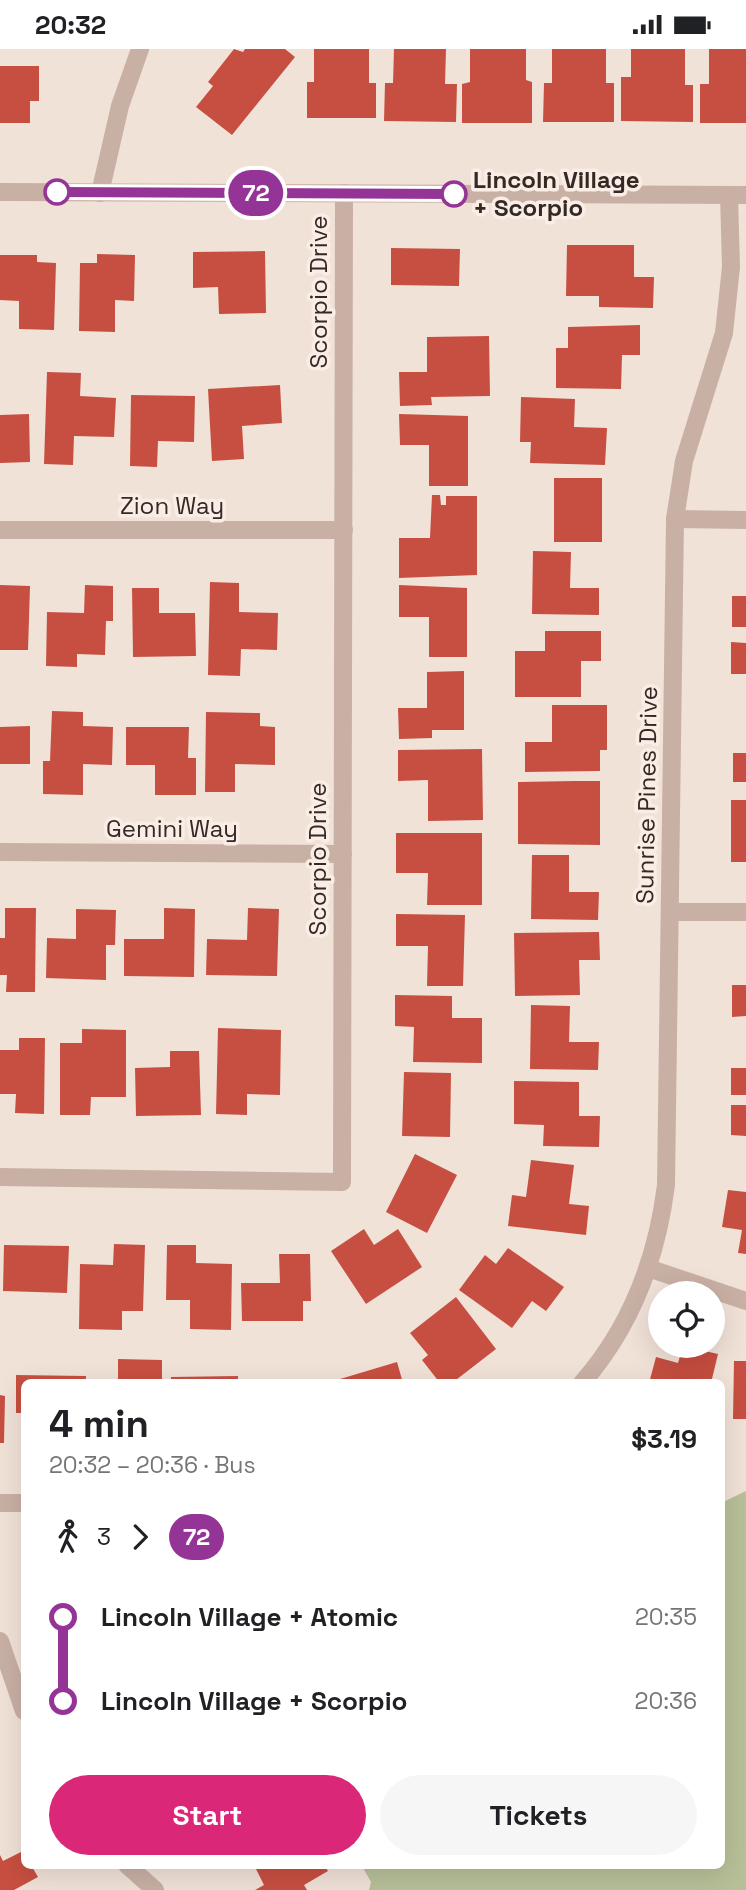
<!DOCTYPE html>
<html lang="en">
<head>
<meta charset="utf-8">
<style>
  :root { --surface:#fff; --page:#f6f6f6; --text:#202124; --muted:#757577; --accent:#db2777 }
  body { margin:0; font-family:"Space Grotesk",sans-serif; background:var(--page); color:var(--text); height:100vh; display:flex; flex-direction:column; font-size:26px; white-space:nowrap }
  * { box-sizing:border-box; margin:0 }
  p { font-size:23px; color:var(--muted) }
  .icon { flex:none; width:38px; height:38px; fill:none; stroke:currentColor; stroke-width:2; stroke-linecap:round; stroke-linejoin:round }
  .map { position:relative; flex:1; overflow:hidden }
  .side { position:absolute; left:21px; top:1330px; width:704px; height:490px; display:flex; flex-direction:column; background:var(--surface); border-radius:10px; box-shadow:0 7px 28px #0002 }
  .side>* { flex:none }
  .badge { padding:0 14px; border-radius:23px; font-size:24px; line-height:46px }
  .fabs { position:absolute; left:648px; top:1232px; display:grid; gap:14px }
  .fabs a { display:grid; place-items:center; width:77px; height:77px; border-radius:50%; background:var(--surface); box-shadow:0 7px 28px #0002; font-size:35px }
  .map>.badge { position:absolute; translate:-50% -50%; box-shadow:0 0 0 4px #fff }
  .legs { display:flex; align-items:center; gap:10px; height:77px; padding:0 28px; font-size:23px }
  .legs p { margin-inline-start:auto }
  .summary { display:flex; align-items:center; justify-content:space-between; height:119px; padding:0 28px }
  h1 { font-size:38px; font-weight:800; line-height:52px }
  .cta { display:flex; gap:14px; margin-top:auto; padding:14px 28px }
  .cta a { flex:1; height:80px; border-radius:42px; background:var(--accent); color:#fff; font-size:28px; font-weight:800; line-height:80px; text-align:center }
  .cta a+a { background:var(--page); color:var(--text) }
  ul { padding:0 28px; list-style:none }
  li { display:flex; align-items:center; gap:24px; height:84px; font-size:26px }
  li i { display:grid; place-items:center; width:10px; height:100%; margin:0 9px; background:currentColor }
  li i::after { content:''; width:18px; height:18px; margin:-9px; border:5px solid; border-radius:50%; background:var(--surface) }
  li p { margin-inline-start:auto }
  li:first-child i { background:linear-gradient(#0000 50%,currentColor 0) }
  li:last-child i { background:linear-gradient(currentColor 50%,#0000 0) }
  .status { display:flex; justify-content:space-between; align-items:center; height:49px; padding:0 35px; background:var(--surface); direction:ltr }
  .status svg { height:19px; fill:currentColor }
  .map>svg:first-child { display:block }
</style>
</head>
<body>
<div class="status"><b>20:32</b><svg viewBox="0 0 49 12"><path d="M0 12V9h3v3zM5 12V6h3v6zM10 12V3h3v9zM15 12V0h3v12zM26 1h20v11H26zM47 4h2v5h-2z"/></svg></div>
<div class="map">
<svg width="746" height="1841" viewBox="0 0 746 1841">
  <rect width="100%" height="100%" fill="#f1e2d8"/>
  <path fill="#b8c099" d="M746,1442v399h-377l2,-8 -9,-16 359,-1v-362z"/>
  <g fill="#c74f41">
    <path d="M234,0l9,3 2,-3h40l10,8 -63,78 -36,-28 17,-21 -5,-4z"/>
    <path d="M314,0h55v34h7v35h-69v-36h7z"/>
    <path d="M394,0h52l-1,35h12l-1,38 -72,-1 1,-38h8z"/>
    <path d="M470,0h56v31l6,2v41h-70v-39l8,-2z"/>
    <path d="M552,0h54v34h8v39h-71l1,-39h8z"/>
    <path d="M631,0h54v36h8v37l-72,-1v-44h10z"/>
    <path d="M709,0h37v74h-46v-39h9z"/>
    <path d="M0,17h39v35h-9v22h-30z"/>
    <path d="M567,196h67v32h20l-1,31 -54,-1v-11h-33z"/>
    <path d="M391,199l69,1 -1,37 -68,-1z"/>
    <path d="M265,202l1,62 -47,1 -1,-27 -25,1v-36z"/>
    <path d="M97,205l38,1 -1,46 -19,-1v32l-36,-1 1,-68h17z"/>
    <path d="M0,206h37v7l19,1 -2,67 -35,-1v-28l-19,-1z"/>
    <path d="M640,276v30h-18l-1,34 -65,-1v-40h12v-21z"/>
    <path d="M489,287l1,60 -59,1 1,8 -32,1 -1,-34h28v-35z"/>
    <path d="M47,323l34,1 -1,23 36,2 -2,39 -40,-1 -1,29 -29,-1z"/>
    <path d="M280,336l2,38 -40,3 2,33 -32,2 -4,-72z"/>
    <path d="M131,346l64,1 -1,46 -36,-1 -1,26 -27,-1z"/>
    <path d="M521,348l54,2 -1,28 33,1 -2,37 -75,-2 1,-21h-11z"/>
    <path d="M29,365l1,48 -30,1v-48z"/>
    <path d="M399,365l69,2v70h-39v-41h-29z"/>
    <rect x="554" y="429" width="48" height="64"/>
    <path d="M432,446h8l1,10h5v-9h31v79l-78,3v-40h31z"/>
    <path d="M533,502l38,1 -1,36h29v27l-67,-1z"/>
    <path d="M210,533l29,1v29l39,1 -1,37 -36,-1 -1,27 -32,-1z"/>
    <path d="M0,536l30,1 -2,64h-28z"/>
    <path d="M85,536l28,1v35h-7l-1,34 -28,-1v13l-31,-1 1,-54 37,1z"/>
    <path d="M399,536l68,3v69h-38v-40h-30z"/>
    <path d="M132,539h27v25h36l1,43 -63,1z"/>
    <rect x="732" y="547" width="14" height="31"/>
    <path d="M545,582h56v30h-20v36h-66v-46h30z"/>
    <path d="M731,593l15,1v31h-15z"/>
    <path d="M464,622v59h-32v8l-33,1 -1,-31h29v-36z"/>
    <path d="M552,656h55v45h-7v21l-75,1v-30h27z"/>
    <path d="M52,662l31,1v14l30,1 -1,38 -29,-1v31l-40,-1v-33h7z"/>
    <path d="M206,663l54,1v13l15,1v38l-40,-1v28h-30z"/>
    <path d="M30,677v38h-30v-37z"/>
    <path d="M126,678h63l-1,31h8v37h-41v-30h-29z"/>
    <path d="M482,700l1,71 -55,1v-41l-30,1v-31z"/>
    <rect x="733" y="704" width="13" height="29"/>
    <path d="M575,732h25v64l-82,-1v-62z"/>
    <rect x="731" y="751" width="15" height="62"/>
    <path d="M396,784h86v72h-55l1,-32h-32z"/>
    <path d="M532,806h37v37h30l-1,28 -67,-1z"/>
    <path d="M5,859h31l-1,84h-29l1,-17h-7v-37h5z"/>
    <path d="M164,859l31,1 -1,68 -70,-1v-37h40z"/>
    <path d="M248,859l31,1 -2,67 -71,-1 1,-36 40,1z"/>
    <path d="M76,860l40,1 -1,35h-9v35l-60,-2 1,-40 29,1z"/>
    <path d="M396,865l69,1 -2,71h-36l1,-40h-32z"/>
    <path d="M599,883l1,28h-21l1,35 -65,1 -1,-63z"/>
    <path d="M732,936h14v31l-14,1z"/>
    <path d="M395,946l57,1v22h30v45l-69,-1 1,-35 -19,-1z"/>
    <path d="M531,956l39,1 -1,36h30l-1,28 -68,-1z"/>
    <path d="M218,979l63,2 -1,65 -33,-1v21l-31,-1z"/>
    <path d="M82,980l44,1v67h-35l-1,18h-30v-72h22z"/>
    <path d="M19,989h26l-1,76 -29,-1 1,-19h-16v-44h19z"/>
    <path d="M170,1002h29l2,64 -65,1 -1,-48 35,-1z"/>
    <rect x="731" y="1019" width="15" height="27"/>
    <path d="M404,1023l47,1 -1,64 -48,-1z"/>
    <path d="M514,1032l65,1v34h21l-1,31 -56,-1 1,-21 -30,-1z"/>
    <path d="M731,1056h15v31l-15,-1z"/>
    <path d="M415,1105l42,21 -30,58 -41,-21z"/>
    <path d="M531,1111l43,5 -5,39 20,2 -3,29 -78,-9 4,-31 14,2z"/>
    <path d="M728,1141l18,2v62l-8,-1 4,-23 -20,-3z"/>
    <path d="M364,1180l10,16 24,-16 24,38 -56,37 -35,-53z"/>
    <path d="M114,1195l31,1 -2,66h-21v19l-43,-1 1,-65 33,1z"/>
    <path d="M4,1196l65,1 -2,47 -64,-2z"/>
    <path d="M167,1196h29v18l36,1 -1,66 -41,-1v-29h-24z"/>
    <path d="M508,1199l56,39 -18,24 -14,-10 -20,27 -53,-38 26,-35 11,9z"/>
    <path d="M279,1205h31l1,47h-8v20h-61l-1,-38h39z"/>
    <path d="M456,1248l40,52 -44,34h-12l-18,-23 6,-5 -18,-22z"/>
    <path d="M683,1297l35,8 -7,29h-62l7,-26 22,6z"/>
    <path d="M118,1310l44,1v23h-44z"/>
    <path d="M734,1312h12v58h-13z"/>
    <path d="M397,1313l6,21h-73v-1z"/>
    <path d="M16,1326l70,1v7h-62v30h-8z"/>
    <path d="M238,1327v7h-67v-6z"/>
    <path d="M0,1346l5,1 -1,47h-4z"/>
    <path d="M23,1802l1,14h7l7,12 -24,13h-14v-35l3,6z"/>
    <path d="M254,1816h70l4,6 -24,14 3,5h-52l9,-5z"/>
  </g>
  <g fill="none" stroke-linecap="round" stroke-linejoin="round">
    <g stroke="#c9b0a5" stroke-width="18">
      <path d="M100,144l20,-87 20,-57"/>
      <path d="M675,470l71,1"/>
      <path d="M0,481h344"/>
      <path d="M0,803l343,2"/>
      <path d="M670,863h76"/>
      <path d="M0,1128l342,5 2,-989"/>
      <path d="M648,1219l98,33"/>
      <path d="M582,1334c49,-56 75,-126 84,-198l9,-666 9,-58 40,-128 7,-66 -2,-72"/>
      <path d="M0,1454h24"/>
      <path d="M0,1592l24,70"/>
      <path d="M127,1816l28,25"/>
    </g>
    <path stroke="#c9b0a5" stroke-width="18" d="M0,143l746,3"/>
  </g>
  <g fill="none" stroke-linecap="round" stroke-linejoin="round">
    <defs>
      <path id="line-1" d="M57,143l397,2"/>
    </defs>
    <use href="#line-1" stroke="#fff" stroke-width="16"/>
    <use href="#line-1" stroke="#953497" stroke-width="10"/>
  </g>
  <g fill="#fff" stroke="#953497" stroke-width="3.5">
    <circle cx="57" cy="143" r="12"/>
    <circle cx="454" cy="145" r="12"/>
  </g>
  <g text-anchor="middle" stroke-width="7" stroke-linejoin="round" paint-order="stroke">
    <g font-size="24" font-weight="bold" fill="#352926" stroke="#f9ede5" text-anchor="start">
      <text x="473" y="139">Lincoln Village<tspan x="473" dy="28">+ Scorpio</tspan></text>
    </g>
    <g font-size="24" fill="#352926" stroke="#f9ede5">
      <text transform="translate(319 243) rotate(-90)" y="8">Scorpio Drive</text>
      <text x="172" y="465">Zion Way</text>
      <text transform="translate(647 746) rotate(-89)" y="8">Sunrise Pines Drive</text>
      <text x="172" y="788">Gemini Way</text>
      <text transform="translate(318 810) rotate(-90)" y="8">Scorpio Drive</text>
    </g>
  </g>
</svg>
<div class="fabs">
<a><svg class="icon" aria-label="locate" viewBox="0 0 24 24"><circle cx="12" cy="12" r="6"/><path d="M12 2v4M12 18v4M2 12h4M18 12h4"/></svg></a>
</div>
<b class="badge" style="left:256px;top:144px;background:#953497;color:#fff">72</b>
<section class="side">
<div class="summary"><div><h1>4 min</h1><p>20:32 – 20:36 · Bus</p></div><b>$3.19</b></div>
<div class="legs"><svg class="icon" aria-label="walk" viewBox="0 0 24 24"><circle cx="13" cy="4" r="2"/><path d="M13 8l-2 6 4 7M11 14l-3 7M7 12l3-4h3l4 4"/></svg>3<svg class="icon" aria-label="forward" viewBox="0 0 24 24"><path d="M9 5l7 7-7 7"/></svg><b class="badge" style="background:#953497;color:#fff">72</b></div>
<ul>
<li><i style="color:#953497"></i><b>Lincoln Village + Atomic</b><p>20:35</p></li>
<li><i style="color:#953497"></i><b>Lincoln Village + Scorpio</b><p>20:36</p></li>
</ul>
<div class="cta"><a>Start</a><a>Tickets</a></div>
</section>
</div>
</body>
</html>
